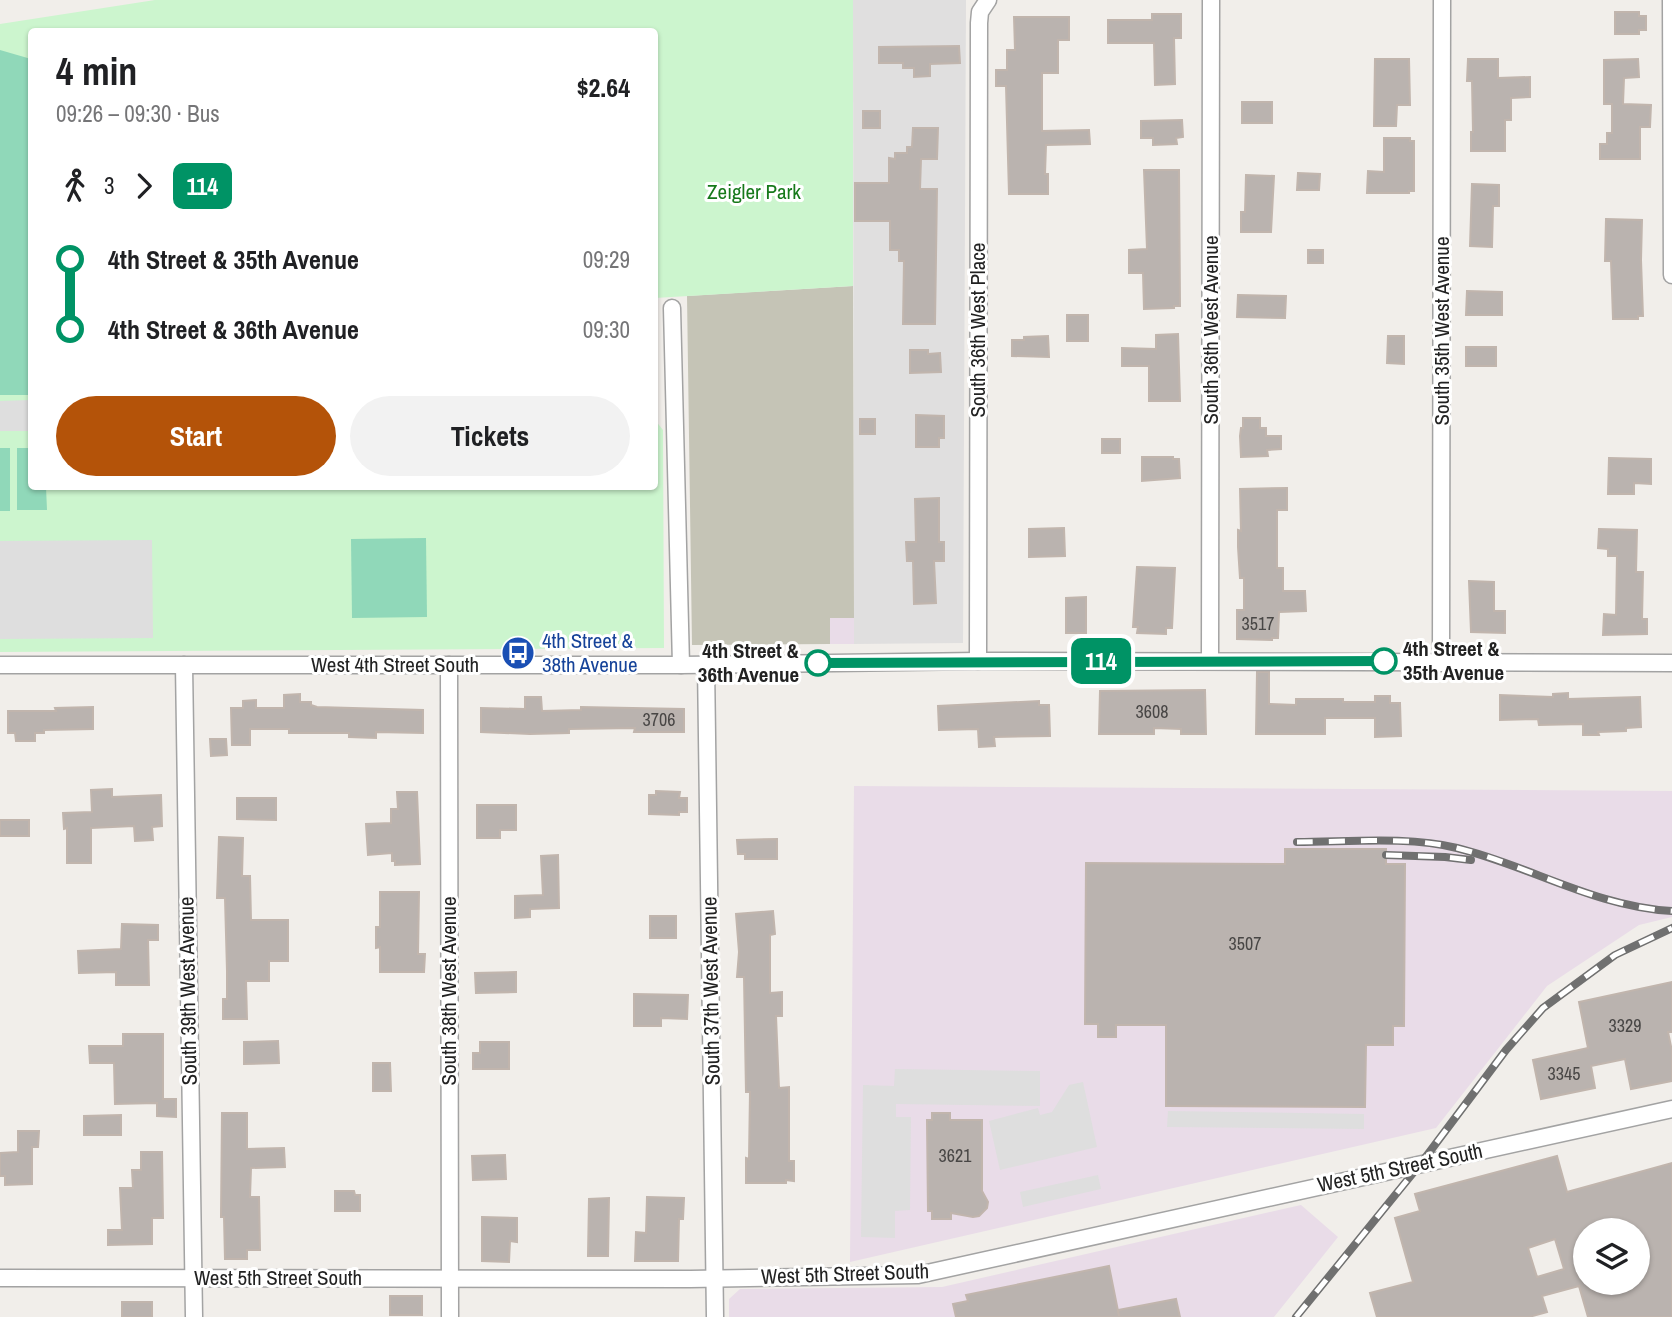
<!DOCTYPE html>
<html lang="en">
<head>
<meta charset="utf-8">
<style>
  :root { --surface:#fff; --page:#f2f2f2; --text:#202124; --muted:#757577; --accent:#b45309 }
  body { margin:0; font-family:"Archivo Narrow",sans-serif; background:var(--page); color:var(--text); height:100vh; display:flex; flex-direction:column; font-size:26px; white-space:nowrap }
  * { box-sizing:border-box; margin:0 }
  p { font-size:23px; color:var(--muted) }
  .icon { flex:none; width:38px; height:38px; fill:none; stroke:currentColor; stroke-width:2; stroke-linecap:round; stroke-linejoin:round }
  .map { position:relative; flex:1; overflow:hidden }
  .side { position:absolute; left:28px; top:28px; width:630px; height:462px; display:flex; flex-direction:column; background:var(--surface); border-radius:7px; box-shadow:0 2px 5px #0004 }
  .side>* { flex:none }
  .badge { padding:0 14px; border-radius:10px; font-size:24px; line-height:46px }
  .tools { position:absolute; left:1573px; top:1218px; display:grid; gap:14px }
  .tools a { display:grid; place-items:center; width:77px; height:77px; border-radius:50%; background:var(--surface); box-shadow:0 2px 5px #0004; font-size:35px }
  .map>.badge { position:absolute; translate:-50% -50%; box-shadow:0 0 0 4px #fff }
  .legs { display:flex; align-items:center; gap:10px; height:77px; padding:0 28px; font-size:23px }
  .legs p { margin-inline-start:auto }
  .summary { display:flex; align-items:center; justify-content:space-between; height:119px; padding:0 28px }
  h1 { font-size:38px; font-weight:800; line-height:52px }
  .action { display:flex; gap:14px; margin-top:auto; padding:14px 28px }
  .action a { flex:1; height:80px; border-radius:42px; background:var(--accent); color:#fff; font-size:28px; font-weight:800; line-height:80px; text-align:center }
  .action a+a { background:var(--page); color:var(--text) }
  ul { padding:0 28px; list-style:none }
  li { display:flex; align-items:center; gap:24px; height:70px; font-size:26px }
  li i { display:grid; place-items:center; width:10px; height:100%; margin:0 9px; background:currentColor }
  li i::after { content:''; width:18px; height:18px; margin:-9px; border:5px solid; border-radius:50%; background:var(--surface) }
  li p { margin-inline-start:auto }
  li:first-child i { background:linear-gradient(#0000 50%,currentColor 0) }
  li:last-child i { background:linear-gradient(currentColor 50%,#0000 0) }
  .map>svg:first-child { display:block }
</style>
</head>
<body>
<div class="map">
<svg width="1672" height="1317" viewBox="0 0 1672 1317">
  <rect width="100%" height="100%" fill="#f1eeea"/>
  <path fill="#e0dfdf" d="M853,0h113l-3,643 -109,1z"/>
  <g fill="#e9dce8">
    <rect x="830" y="618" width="24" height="26"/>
    <path d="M854,786l818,5v126l-33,8 -92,61 -111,142 -586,134z"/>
    <path d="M1301,1205l37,32 -64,80h-545v-18l11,-10 202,-2z"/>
  </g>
  <path fill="#c5c4b6" d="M853,286l1,332h-24v26l-138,1 -5,-349z"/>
  <path fill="#ccf5ce" d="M155,0h698v286l-198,12 -1,-266h-622v454h622l1,-66 8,10 1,218 -664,4v-628z"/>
  <g fill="#90d8b9">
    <path d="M0,50l31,9v336h-31z"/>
    <rect x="0" y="448" width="10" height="63"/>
    <path d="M17,448h14l1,38 14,1 1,23h-30z"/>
    <path d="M426,538l1,79 -75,1 -1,-79z"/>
  </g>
  <g fill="#dedede">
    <path d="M31,400v31h-31v-30z"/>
    <path d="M152,540l1,98 -153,1v-98z"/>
    <path d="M895,1069l145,2v35l-144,-2v13h15l-1,93 -15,1v27l-34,-1 2,-152 31,1z"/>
    <path d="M1083,1082l14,65 -97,23 -11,-49 49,-13 2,7 12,-3 17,-27z"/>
    <path d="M1168,1111l196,3v15l-197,-2z"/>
    <path d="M1098,1175l3,14 -78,18 -3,-15z"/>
  </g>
  <g fill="#bab3af" stroke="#c1b5ad" stroke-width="2" fill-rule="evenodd">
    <path d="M1615,12h24v4h7v14h-7v4h-24z"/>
    <path d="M1152,14h29v24h-7l1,46 -20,1 -1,-42h-46v-23h44z"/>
    <path d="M1014,17h55v23h-11v33h-16v58l47,-1 1,14 -44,1 -1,29h3v20h-39l-3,-108h-10v-16h11v-20h8z"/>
    <path d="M959,46l1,17 -30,1v12l-16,1v-9h-11v-5h-24v-16z"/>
    <path d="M1375,59h34l1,46h-13l-1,21h-22z"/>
    <path d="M1468,59h30v19l32,-1v20l-19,1v22h-6v31h-34v-19h2l-1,-51h-5z"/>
    <path d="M1638,59l1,18 -15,1 -1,26 28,1 -1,22h-10v32h-40v-15h7v-11h5v-29h-8v-44z"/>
    <rect x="1242" y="102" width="30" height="21"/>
    <rect x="863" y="111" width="17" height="17"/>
    <path d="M1182,120l1,17 -7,1 1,6 -24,1v-7h-12v-17z"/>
    <path d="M913,128h25l-1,31h-16l-1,30h17l-2,135h-32l1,-63h-5v-11h-9v-29h-35v-38h34v-25l6,1v-6h12v-6h5z"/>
    <path d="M1384,138h26v3h4v50h-5v2h-42l1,-22 16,1z"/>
    <path d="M1144,170h35l1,136h-6v2l-30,1 -1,-36h-14v-23l18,-1z"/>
    <path d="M1298,173l22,1 -1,16h-22z"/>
    <path d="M1246,175l28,1 -3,56h-30v-20h4z"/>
    <path d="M1472,184l27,1v21h-6l-1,41 -22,-1z"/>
    <path d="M1606,219l36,1 -1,40 2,56h-5v3h-25l-2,-58h-6z"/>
    <rect x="1308" y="250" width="15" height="13"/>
    <path d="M1467,291l35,1v23h-36z"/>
    <path d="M1238,295l48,1 -1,22 -48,-1z"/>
    <rect x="1067" y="315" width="21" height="26"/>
    <path d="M1178,334l2,67h-31v-35h-27v-18l34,1v-14z"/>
    <path d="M1048,336l1,21 -37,-1v-16h12v-3z"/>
    <path d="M1388,336h16v28l-17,-1z"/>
    <rect x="1466" y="347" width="30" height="19"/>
    <path d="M910,350h18v4l12,-1 1,19 -31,1z"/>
    <path d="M916,415l28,1v22h-5v9h-23z"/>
    <path d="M1243,418h17v10h6v8h15v13l-14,1 1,6 -27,1 -1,-21 1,-8h2z"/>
    <rect x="860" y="419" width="15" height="15"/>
    <rect x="1102" y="439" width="18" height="14"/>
    <path d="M1142,457h31v2h6l1,19 -38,3z"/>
    <path d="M1609,458l42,1v25l-17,-1v11h-26z"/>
    <path d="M1287,488v22h-10v58h6v23h22l1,20 -27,1 -1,26h-6v2l-35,-1v-29h7v-32h-4l-2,-31v-17l3,1 -1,-42z"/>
    <path d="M939,498v44h5v19h-10l2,42 -22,1 -1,-43h-6l-1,-19h10l-1,-43z"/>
    <path d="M1064,528l1,28 -36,1v-28z"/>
    <path d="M1599,529l38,1 -1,42h7l-1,47h5v15l-44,1 1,-21 12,1 1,-59h-9v-7l-10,-1z"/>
    <path d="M1137,567l38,1 -3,60h-6v6l-29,-1 1,-6h-5z"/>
    <path d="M1469,581l25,1v29h11v22l-34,-1z"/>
    <path d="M1086,597v36h-20v-35z"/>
    <path d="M1257,672h12v32l27,1v-6h47v3h32v-6h15v7h10l1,33 -26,1v-19h-50v16h-69z"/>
    <path d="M1205,690l1,44h-25v-5l-27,-1v6h-55l1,-43z"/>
    <path d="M1568,693v6l72,-2 1,30 -15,1v3l-28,1 1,3h-16v-11l-44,1 -1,-6 -38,1v-25l53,2v-3z"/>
    <path d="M300,694v8h11v3l6,2 106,3v23l-47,-1v6l-27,-1v-4h-60v-4h-39v16h-18l-1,-37h12v-7l13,-1v8h28v-13z"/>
    <path d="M525,697h16l1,14 39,-1v-3l103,2v23h-50l1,-4 -66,1v4l-39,1 -49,-2v-24l44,1z"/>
    <path d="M1039,701v4h10l1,31 -56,1 1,9 -16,1 -1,-18 -39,1 -1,-24z"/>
    <path d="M93,707v22l-49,1v3h-9v8h-19l-1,-8h-7v-22h48l-1,-3z"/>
    <path d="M210,739h16l1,16 -16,1z"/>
    <path d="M112,789v8l49,-2 1,31 -10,1 1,13 -18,1 -1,-15 -43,2v35h-24v-35l-3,1 -1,-16 29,-1 -1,-22z"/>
    <path d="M656,791l24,1 -1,6h8v14h-8v3l-30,-1v-19h7z"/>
    <path d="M397,792h20l3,72 -25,1v-4h-3v-8l-24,2 -2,-31 25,-1v-14h7z"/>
    <path d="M237,798h39v22l-39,-1z"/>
    <path d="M477,805h39v25h-16v8h-23z"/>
    <rect x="0" y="820" width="29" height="16"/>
    <path d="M219,837l24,1 -1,38h8l1,44h37v41h-19v20h-23l1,38h-24v-20h4v-28l-2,-73h-8z"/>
    <path d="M777,839v20h-32v-5h-7l-1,-14z"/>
    <path d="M1285,849h101v15h19l-1,162h-11v19h-27l-1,62 -199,-1v-81h-50v12h-18v-13h-13l1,-161 199,1z"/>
    <path d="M558,855l1,53 -29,1v8l-15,1v-22l28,-1 -2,-39z"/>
    <path d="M380,892h39l-1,62h7l-1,18h-44v-25l-4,1v-21h4z"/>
    <path d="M773,911l2,23 -5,1v58l12,-1v24h-6l3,72 10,-1v74h5v20l-8,-1v3h-40v-25l3,1 1,-67h-4l-2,-115h-7l2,-25 -3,-38z"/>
    <rect x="650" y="916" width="26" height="22"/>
    <path d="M122,924l36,1v15h-10l1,45h-33v-13l-37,1 -1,-22 43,-2z"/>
    <path d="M516,972v20l-40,1 -1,-20z"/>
    <path d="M1672,982v50h-4l4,19v30l-41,8 -6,-30 -34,7 4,22 -54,11 -8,-39 55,-12 -9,-46z"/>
    <path d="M634,994l54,1 -1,24 -26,-1v8h-27z"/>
    <path d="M123,1034h40v65h13v18l-19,-1v-13l-42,1 -1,-41h-24l-1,-17h34z"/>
    <path d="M278,1041l1,22 -35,1v-22z"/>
    <path d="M480,1042h29v27h-36v-16h7z"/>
    <path d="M373,1063h17l1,28h-18z"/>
    <path d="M222,1113h25v36l37,-1 1,19 -34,1 -1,29h9l1,53h-13v9h-22l-1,-42h-3z"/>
    <path d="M932,1113h18v7h32v71l6,11 -1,6 -8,8 -6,1 -22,-4v6h-19v-8h-4l-1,-91h5z"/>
    <path d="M121,1115v20h-37v-19z"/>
    <path d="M18,1131h21l-1,16h-6v37l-27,1v-9h-5v-23l18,-1z"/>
    <path d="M141,1152h21l1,66h-11v26l-44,1v-15h14l-2,-42h13l-1,-18h9z"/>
    <path d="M505,1155l1,24 -33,1 -1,-24z"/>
    <path d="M1557,1156l10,36 105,-29v154h-84l-9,-31 -37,10 5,16 -18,5h-152l-7,-24 43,-11 -18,-64 25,-7 -5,-17zM1586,1230h52v53h-52zM1555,1239l9,30 -27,8 -9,-29z"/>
    <path d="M335,1191h19l1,4h5v16h-25z"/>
    <path d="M647,1197l37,1 -1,21h-4l-1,42h-43l1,-29 10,1z"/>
    <path d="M609,1198l-1,58h-20l1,-57z"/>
    <path d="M482,1217l35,1v24l-7,-1 -1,21 -27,-1z"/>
    <path d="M1109,1266l10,50 -1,-6 58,-11 4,18h-224l-3,-13 15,-3 -2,-6z"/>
    <rect x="390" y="1296" width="32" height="19"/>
    <rect x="122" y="1302" width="30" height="15"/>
  </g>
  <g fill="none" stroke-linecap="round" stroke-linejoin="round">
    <defs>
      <g id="street">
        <path d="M1671,0l1,275"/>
        <path d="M672,308l9,357"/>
        <path d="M978,661l1,-638 1,-11 8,-12"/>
        <path d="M1210,661l1,-661"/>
        <path d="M1441,663l1,-663"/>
        <path d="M706,664l9,653"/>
        <path d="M0,665h681l297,-4 694,2"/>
        <path d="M184,665l10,652"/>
        <path d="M449,665l1,652"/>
        <path d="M0,1278l690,1 228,-4 754,-166"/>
      </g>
    </defs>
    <use href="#street" stroke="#a3a3a3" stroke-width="19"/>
    <use href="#street" stroke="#fff" stroke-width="16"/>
    <defs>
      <g id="rail">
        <path d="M1297,842c51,0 111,-6 160,6 73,18 139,59 215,63"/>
        <path d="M1386,855l59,2 26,3"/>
        <path d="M1296,1317l126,-155 84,-112 37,-42 72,-53 57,-27"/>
      </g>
    </defs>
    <use href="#rail" stroke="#707070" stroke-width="8"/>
    <use href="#rail" stroke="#fff" stroke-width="5" stroke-dasharray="16" stroke-linecap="butt"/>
  </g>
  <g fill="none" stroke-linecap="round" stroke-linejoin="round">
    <defs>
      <path id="line-1" d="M818,663l566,-2"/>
    </defs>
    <use href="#line-1" stroke="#fff" stroke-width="16"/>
    <use href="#line-1" stroke="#009365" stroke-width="10"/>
  </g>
  <defs>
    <symbol id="bus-disc" viewBox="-11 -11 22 22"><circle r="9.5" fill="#1a4fb4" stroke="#fff"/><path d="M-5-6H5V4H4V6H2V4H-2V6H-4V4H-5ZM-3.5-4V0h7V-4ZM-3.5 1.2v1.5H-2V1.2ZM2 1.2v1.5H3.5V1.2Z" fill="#fff"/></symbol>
  </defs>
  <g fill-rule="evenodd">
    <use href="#bus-disc" x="499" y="634" width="38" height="38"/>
  </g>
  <g fill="#fff" stroke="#009365" stroke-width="3.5">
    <circle cx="1384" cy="661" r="12"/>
    <circle cx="818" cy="663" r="12"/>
  </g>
  <g text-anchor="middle" stroke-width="6" stroke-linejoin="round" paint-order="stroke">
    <g font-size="18" fill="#484645">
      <text x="1258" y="630">3517</text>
      <text x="1152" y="718">3608</text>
      <text x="659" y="726">3706</text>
      <text x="1245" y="950">3507</text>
      <text x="1625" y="1032">3329</text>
      <text x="1564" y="1080">3345</text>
      <text x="955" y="1162">3621</text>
    </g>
    <g font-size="21" fill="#17791b" stroke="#fff">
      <text x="754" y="199">Zeigler Park</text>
    </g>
    <g font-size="21" fill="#222" stroke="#fff">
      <text transform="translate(978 330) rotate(-90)" y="7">South 36th West Place</text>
      <text transform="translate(1211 330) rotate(-90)" y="7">South 36th West Avenue</text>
      <text transform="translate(1442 331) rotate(-90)" y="7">South 35th West Avenue</text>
      <text x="395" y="672">West 4th Street South</text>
      <text transform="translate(188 991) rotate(-91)" y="7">South 39th West Avenue</text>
      <text transform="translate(449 991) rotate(-90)" y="7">South 38th West Avenue</text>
      <text transform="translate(711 991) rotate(-91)" y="7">South 37th West Avenue</text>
      <text transform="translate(1400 1168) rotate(-12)" y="7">West 5th Street South</text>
      <text transform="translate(845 1274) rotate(-2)" y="7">West 5th Street South</text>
      <text x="278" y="1285">West 5th Street South</text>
    </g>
    <g font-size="21" fill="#164399" stroke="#fff" text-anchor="start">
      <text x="542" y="648">4th Street &amp;<tspan x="542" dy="24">38th Avenue</tspan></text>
    </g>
    <g font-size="21" font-weight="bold" fill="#222" stroke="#fff" text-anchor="start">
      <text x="1403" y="656">4th Street &amp;<tspan x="1403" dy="24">35th Avenue</tspan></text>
      <text x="799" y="658" text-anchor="end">4th Street &amp;<tspan x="799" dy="24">36th Avenue</tspan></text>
    </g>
  </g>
</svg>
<div class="tools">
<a><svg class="icon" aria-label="layers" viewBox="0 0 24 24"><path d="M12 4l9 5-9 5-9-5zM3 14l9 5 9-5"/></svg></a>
</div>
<b class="badge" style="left:1101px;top:661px;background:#009365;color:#fff">114</b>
<section class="side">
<div class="summary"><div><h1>4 min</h1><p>09:26 – 09:30 · Bus</p></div><b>$2.64</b></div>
<div class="legs"><svg class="icon" aria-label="walk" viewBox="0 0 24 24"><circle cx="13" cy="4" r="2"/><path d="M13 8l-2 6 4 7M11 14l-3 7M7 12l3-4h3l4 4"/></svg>3<svg class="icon" aria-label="forward" viewBox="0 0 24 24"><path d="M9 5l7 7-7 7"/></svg><b class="badge" style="background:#009365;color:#fff">114</b></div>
<ul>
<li><i style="color:#009365"></i><b>4th Street &amp; 35th Avenue</b><p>09:29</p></li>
<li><i style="color:#009365"></i><b>4th Street &amp; 36th Avenue</b><p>09:30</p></li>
</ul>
<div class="action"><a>Start</a><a>Tickets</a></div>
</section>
</div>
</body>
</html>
